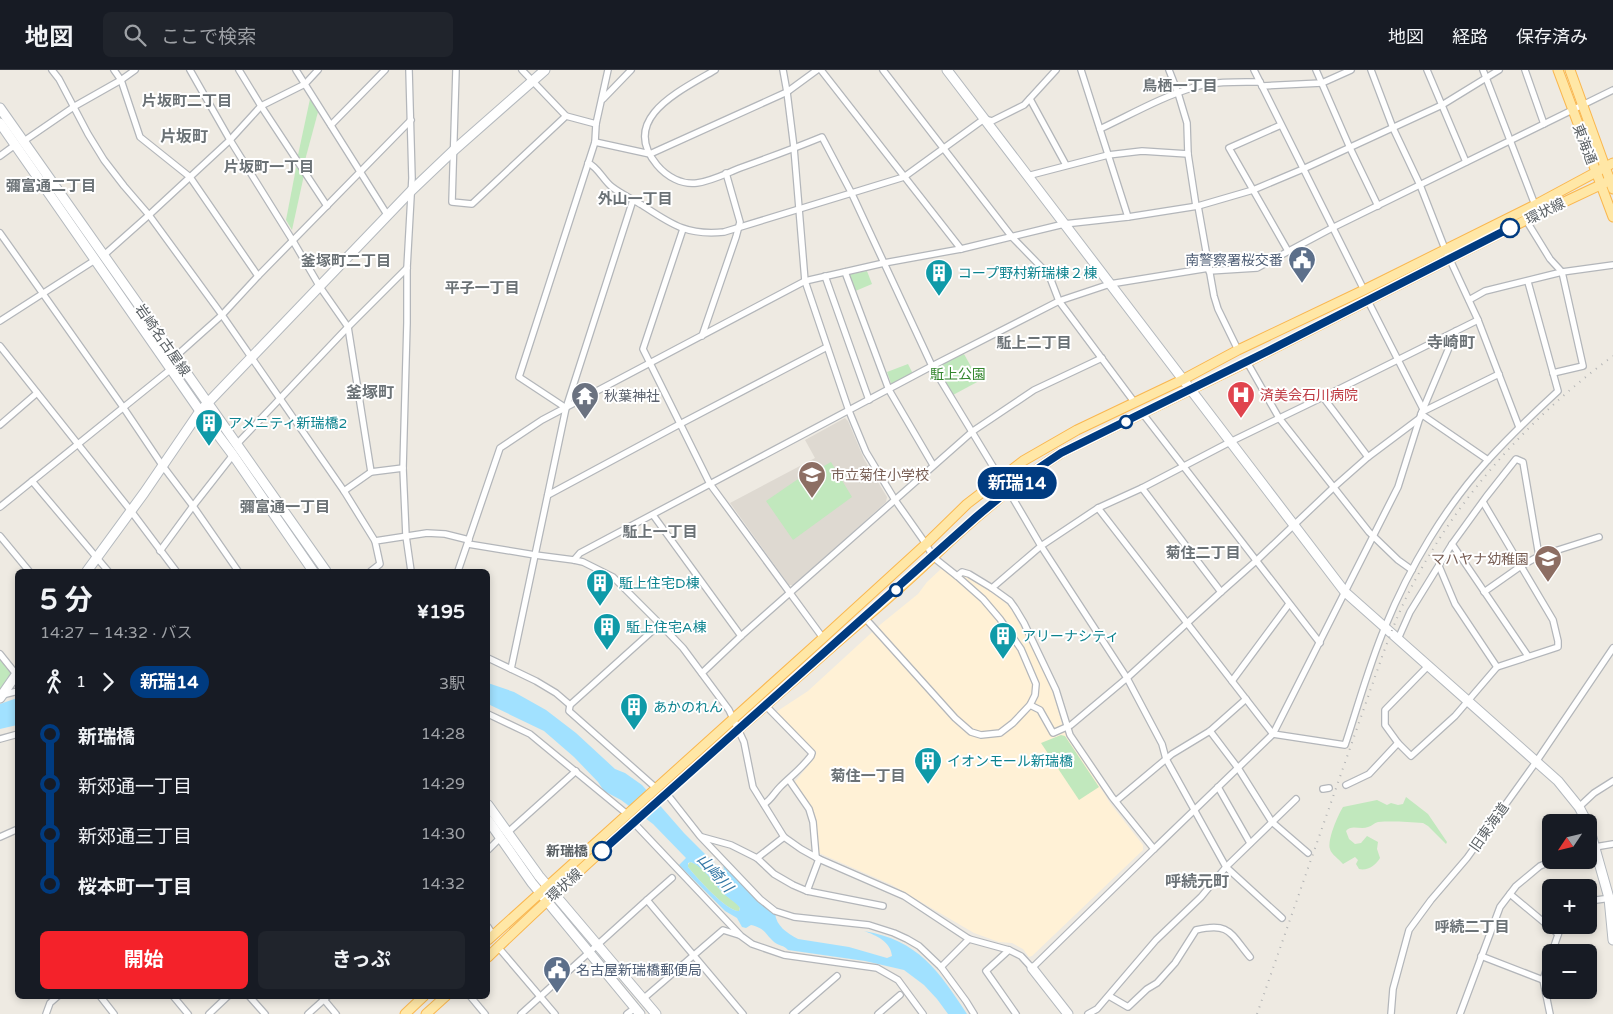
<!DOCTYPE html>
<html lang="ja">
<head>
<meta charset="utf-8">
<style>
  :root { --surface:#171b24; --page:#20242c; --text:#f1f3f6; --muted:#9ea1a6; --line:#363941; --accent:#f4222a }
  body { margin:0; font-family:"Varela Round","Noto Sans JP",sans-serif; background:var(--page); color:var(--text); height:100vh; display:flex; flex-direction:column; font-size:19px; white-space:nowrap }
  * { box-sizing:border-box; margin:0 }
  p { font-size:16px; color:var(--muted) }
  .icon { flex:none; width:28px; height:28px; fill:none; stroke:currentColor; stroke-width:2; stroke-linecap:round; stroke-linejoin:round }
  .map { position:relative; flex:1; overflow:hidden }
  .side { position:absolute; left:15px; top:499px; width:475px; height:430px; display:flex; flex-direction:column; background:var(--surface); border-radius:8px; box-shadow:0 2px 8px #0003 }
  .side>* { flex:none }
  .badge { padding:0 10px; border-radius:16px; font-size:18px; line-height:32px }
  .needle { width:32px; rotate:235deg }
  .buttons { position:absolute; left:1542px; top:744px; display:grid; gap:10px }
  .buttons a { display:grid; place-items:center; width:55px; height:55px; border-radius:8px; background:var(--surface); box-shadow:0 2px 8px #0003; font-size:25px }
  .map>.badge { position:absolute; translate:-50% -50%; box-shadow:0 0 0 2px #fff }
  .legs { display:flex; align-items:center; gap:8px; height:55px; padding:0 25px; font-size:16px }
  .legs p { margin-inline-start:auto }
  .overview { display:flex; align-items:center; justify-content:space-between; height:85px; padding:0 25px }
  h1 { font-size:28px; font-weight:700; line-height:38px }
  .action { display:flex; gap:10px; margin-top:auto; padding:10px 25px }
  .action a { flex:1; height:58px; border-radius:8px; background:var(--accent); color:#fff; font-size:20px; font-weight:700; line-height:58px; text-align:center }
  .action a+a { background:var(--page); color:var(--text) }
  ul { padding:0 25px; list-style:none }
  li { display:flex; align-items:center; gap:18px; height:50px; font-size:19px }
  li i { display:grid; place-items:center; width:8px; height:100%; margin:0 6px; background:currentColor }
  li i::after { content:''; width:12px; height:12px; margin:-6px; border:4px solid; border-radius:50%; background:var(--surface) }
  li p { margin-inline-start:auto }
  li:first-child i { background:linear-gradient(#0000 50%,currentColor 0) }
  li:last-child i { background:linear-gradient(currentColor 50%,#0000 0) }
  header { display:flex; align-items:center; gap:30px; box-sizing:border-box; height:70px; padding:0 25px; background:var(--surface); border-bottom:1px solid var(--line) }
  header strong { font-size:24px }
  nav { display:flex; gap:28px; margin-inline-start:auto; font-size:18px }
  .search { width:350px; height:45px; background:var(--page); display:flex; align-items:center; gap:12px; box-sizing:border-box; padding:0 18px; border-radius:8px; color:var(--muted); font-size:19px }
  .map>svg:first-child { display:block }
</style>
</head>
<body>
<header>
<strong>地図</strong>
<div class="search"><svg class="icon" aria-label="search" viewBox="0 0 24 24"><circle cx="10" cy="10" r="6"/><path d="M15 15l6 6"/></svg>ここで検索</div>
<nav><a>地図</a><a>経路</a><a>保存済み</a></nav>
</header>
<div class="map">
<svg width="1613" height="944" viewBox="0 0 1613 944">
  <rect width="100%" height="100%" fill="#eeeae2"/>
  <path fill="#fff1d6" d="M941,499l26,7 34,23 9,8 23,42 17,36 4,11 8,28 48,79 33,42v5l-111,106 -3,1 -6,-8 -11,-6 -13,-1 -25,-9 -82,-48 -73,-32 -3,-34 -4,-10 -18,-26 21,-26v-5l-39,-40 32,-21 73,-67 37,-30 9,-12z"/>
  <path fill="#ded9d1" d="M845,348l3,3 16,38 23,38 -1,5 -91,83h-6l-59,-82 85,-45 -10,-18z"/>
  <g fill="#c1e8bd">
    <path d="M310,29l8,13 -14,52 -6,-9z"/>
    <path d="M297,93l7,12 -12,55 -6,-10z"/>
    <path d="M867,201l5,13 -19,8 -7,-17z"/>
    <path d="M964,284l15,27 -26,14 -17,-28z"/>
    <path d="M908,294l5,10 -21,12 -5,-14z"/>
    <path d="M831,392l21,35 -59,43 -27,-39 51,-35 5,1z"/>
    <path d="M0,584l16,20 -16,24z"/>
    <path d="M1061,665l4,1 34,51 -20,13 -38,-57z"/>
    <path d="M1406,727l22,17 19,28 -1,2 -18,-18 -5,-3c-14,-1 -31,-2 -45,-1 -4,1 -6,4 -10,5 -8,3 -17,-3 -22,4l3,8 6,5 6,-1 6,-7 11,6 -1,7 3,9c-4,7 -12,13 -21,11l-3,-5 2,-4 -3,-3 -12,7c-4,-5 -12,-10 -13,-15 -3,-9 8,-34 13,-42l34,-7 10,5 4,-2 7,2 5,-1z"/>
    <path d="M690,792c13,3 22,20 32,30 5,5 13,9 18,15l-1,4c-12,1 -43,-34 -51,-44v-2z"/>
  </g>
  <g fill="#a1e1ff" fill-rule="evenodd">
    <path d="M488,613l26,9 32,18 30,23 39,36 10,4 17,12 42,48 36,36 3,1 1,-1 -2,-7 53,51c1,13 12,20 23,26l51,8 38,11 5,-2c-1,-14 -16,-21 -28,-25 54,9 75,40 103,83h-19l-11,-15 -13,-14 -20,-15 -39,-9 -77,-11c-4,-5 -9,-4 -14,-8 -9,-8 -9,-14 -23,-17l-5,3 -4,-1 -5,-9 -12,-7 -46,-46 7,-7 -33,-34 -32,-24 -17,-9 -6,-9 -24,-25 -30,-26 -56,-27zM691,792c13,6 22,20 31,30 5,6 13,9 18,16l-1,3c-12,1 -43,-34 -51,-44v-4z"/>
    <path d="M17,628v27l-17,4v-25z"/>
  </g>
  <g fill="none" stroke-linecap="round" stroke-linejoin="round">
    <defs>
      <g id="street">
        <path d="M52,0l7,9 29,55 16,26 20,26 25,29 73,100 122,176 31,50"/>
        <path d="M114,0l7,10 19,57 50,40 68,99"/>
        <path d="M190,0l40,70 63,101 27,46 28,40 23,145 32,-4"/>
        <path d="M239,0l22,36 66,100"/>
        <path d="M296,0l92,146"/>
        <path d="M409,0l3,108 -5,90v55l-4,145 3,68 5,35"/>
        <path d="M456,0l-4,132 20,2 94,-88"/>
        <path d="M522,0l44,46 30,8"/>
        <path d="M715,0c-33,20 -97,48 -58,95 10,12 25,20 40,18 15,-2 30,-10 43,-15 28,-10 55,-20 82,-31l29,55 81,174 68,112"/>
        <path d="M783,0l4,22 7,56 11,133 44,130 17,41 29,48 31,44 7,13 24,19 26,23 17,20 21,30 15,35 -1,11 -5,10 -17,18 -13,10 -19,2 -10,-3 -16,-14 -90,-100"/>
        <path d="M821,0l140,179"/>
        <path d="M883,0l129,167 37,38 10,26 76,102"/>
        <path d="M1081,0l47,147"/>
        <path d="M1169,0l9,23 9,30 1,31 8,52"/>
        <path d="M1254,0l110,220"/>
        <path d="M1316,0l34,78 28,58"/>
        <path d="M1371,0l22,58 27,57 25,64 33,71 41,107"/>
        <path d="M1427,0l39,92"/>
        <path d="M1483,0l52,135"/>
        <path d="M1525,0l19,54"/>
        <path d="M1262,16l60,-3 29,-13"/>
        <path d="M603,29l28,-29"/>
        <path d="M1030,29l36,66"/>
        <path d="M331,55l54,-55"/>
        <path d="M1281,55l-52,23 59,103"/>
        <path d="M1100,59c30,-14 63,-33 95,-42 21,-6 43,-5 65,-5"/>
        <path d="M24,71l51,-35 46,-26 14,-10"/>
        <path d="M595,72l55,12 137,-62 30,-22"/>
        <path d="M0,86l15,-11"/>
        <path d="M588,93c10,4 15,17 24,24 9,7 20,12 30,18 29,19 45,31 82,27l180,-55 80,-58 8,2 32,-16 32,-35"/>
        <path d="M1027,106l81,-21 34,-4 46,3"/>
        <path d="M1198,136l16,90 4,13 20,41"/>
        <path d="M1526,150l24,39 12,13 21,94 -30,7"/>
        <path d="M683,159l-40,120 67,135 113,154"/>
        <path d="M0,163l123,174 39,58 31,41 45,65"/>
        <path d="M104,185l45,-40 81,-75 31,-34 44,-22 13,-14"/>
        <path d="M1209,201l48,-3 75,-40 281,-138"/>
        <path d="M845,202l44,118 44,75"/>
        <path d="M825,206l44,124"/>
        <path d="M1469,230l16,-9 77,-19 51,-7"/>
        <path d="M1368,231l55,108"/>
        <path d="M0,251l95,-61"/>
        <path d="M702,266l34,-99 4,-15 -14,-49"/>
        <path d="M0,276l131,165 45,60"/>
        <path d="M175,287l47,-42 36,-39 153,-156"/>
        <path d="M1247,292l32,56 90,114 29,28 14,10"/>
        <path d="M1323,327l45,60"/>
        <path d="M566,338l67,-208"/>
        <path d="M1422,342l77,-38"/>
        <path d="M1143,344l177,229"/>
        <path d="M1421,344l67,46"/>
        <path d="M0,355l37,-32"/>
        <path d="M236,375l112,-118 59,-59"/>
        <path d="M32,411l76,90"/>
        <path d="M1142,418l79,104"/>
        <path d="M344,421l27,-19"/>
        <path d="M548,425l132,-71 147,-77"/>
        <path d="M0,437l171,-138"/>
        <path d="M1098,438l175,226 72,11c13,-39 24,-80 40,-118 24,-59 60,-120 103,-167 22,-24 46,-47 70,-69l-30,-109"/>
        <path d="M653,445l88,121"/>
        <path d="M0,466l29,35"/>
        <path d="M468,474l67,11 39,5 9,2 30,15 47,47"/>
        <path d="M1452,474l76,112"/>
        <path d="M160,481l33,-45 40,-51"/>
        <path d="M574,490l6,-7 352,-187 127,-65 51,-17 99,-16"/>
        <path d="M1439,496l16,38 42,63"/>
        <path d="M371,501l9,-7 -5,-23 52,-8 18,1 24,6"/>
        <path d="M458,501l42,-123 42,-28 263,-139 79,-18 77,-14 103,-25 64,-7 70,-11 55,-16 50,-21 139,-64 57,-35"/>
        <path d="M957,506l5,-4 7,2 23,14"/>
        <path d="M1484,522l37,-26 18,-10 60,-19"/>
        <path d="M1398,569l12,-27 42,-68 34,-47 30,-38 7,3 16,94"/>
        <path d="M0,584l16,20"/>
        <path d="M488,588l23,11"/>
        <path d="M702,603l39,-37 232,-205 61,-41 68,-32"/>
        <path d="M1232,611l57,-77"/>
        <path d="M2,625l16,-4"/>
        <path d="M570,635l-14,-12 -20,-12 -25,-12 55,-261 -47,-31 76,-235 1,-18 12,-54"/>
        <path d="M1030,635l10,5 13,23 18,-8 56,-47 94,-86 35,-31 78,-74 34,-30 52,-39"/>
        <path d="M488,644l42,20 97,80"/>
        <path d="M1210,661l28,37 34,54 36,31"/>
        <path d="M0,669l18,-5"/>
        <path d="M1398,673l-13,-18v-15l43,-44"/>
        <path d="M789,710l20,29 4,13 3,35"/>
        <path d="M1346,715l23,-11 29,-31 13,13 44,-40 42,-49 61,-20v-6l-5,-21 -70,-118"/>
        <path d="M1218,717l32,56"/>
        <path d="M656,718l-87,-77 1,-6 90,-81 23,24 46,62 15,32 9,45 31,50 17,12 18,10 85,37 65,43 40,11 12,6 11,12 122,-119 -42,-52 -42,-62 -14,-45 -32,-67 -9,-15 -5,-7 -18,-13 49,-42 -33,-56"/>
        <path d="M1323,719l6,-1"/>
        <path d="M667,724l33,42 60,63 15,12 19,6 75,8 25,8 13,6 12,7 22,21 25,34 8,13"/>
        <path d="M1116,731l56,-47 38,-23 36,-32"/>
        <path d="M764,734c7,-4 10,-11 16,-17 11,-11 21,-18 31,-31l1,-3 -46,-47"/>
        <path d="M1579,737l15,-14 19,-12"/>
        <path d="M634,753l107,113 11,8 32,11 93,13 21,12 25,34"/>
        <path d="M507,763l69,-62"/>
        <path d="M0,767l18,-8"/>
        <path d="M702,767l29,8 26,13 17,16 19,11 14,6 76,15"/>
        <path d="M1589,778l24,-4"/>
        <path d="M1154,779l119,-115 125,-247 23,-73 35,-83"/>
        <path d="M488,780l12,-12"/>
        <path d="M757,788l27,-21"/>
        <path d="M807,821l12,-32"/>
        <path d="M1510,824l48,40"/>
        <path d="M647,830l25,-22"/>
        <path d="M1589,831l22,-3"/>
        <path d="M1282,848l-56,-51 -60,-108 -4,-15 -35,-66 -86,-132 57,-38 44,-20 88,-46 93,-45 155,-77"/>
        <path d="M488,857l5,8"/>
        <path d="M498,877l57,67"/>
        <path d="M1009,880l-23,21 30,43"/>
        <path d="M1552,882l7,-20 5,-7"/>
        <path d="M1481,886l62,24"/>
        <path d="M941,897l28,-28"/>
        <path d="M100,926l14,18"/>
        <path d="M173,926l15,18"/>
        <path d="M249,926l16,18"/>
        <path d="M321,926l15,18"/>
        <path d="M470,926l15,18"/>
        <path d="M1109,926l19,11 19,-18 10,-6 18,-20 21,-33c34,-8 34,3 54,27"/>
        <path d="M643,929l80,-69 16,5"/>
        <path d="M46,944l4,-11 8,-7"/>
        <path d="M209,944l19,-18"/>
        <path d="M308,944l20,-18"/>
        <path d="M521,944l126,-114 96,114"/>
        <path d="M627,944l8,-6"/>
        <path d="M793,944l44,-38"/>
        <path d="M878,944l22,-19"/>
        <path d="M1088,944l9,-5 59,-69 45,-43 25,-30 70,-68"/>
        <path d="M1391,944l2,-25 16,-59 22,-30 36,-42 69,-96 77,-114"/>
        <path d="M1460,944l40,-107 16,-21 24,-20 15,-6"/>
        <path d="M1550,944l-7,-34 8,-25"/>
      </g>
      <g id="secondary">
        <path d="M947,0l398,522 213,189 21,26 8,15"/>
        <path d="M0,38l326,463"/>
        <path d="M0,53l200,288 33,44 80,116"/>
        <path d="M87,501l57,-78 56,-82 211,-220 42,-40 92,-81"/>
        <path d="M0,628l18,-26"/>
        <path d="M488,735l51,71 117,138"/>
        <path d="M488,750l44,63 108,131"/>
        <path d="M1589,757l20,71 4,42"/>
        <path d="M1032,898l36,46"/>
      </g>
      <g id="primary">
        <path d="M1558,0l55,147"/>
        <path d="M1570,0l43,119"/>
        <path d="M488,870l335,-302 103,-94 41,-40 56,-43 54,-31 105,-50 56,-30 126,-60 171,-85 78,-42"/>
        <path d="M488,887c111,-108 229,-208 345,-311 33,-29 68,-58 100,-89 40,-38 81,-74 128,-104l186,-91 279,-142 87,-41"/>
        <path d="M405,944l19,-18"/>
        <path d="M426,944l20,-18"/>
      </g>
    </defs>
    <use href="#street" stroke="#b3b6ba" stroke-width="8"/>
    <use href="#secondary" stroke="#b4b9be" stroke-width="11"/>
    <use href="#primary" stroke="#fab74f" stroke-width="11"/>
    <use href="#street" stroke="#fff" stroke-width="5.5"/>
    <use href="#secondary" stroke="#fff" stroke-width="9"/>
    <use href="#primary" stroke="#ffe7a6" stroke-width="9"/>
    <path stroke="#b2b3b4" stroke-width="2" stroke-dasharray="1 6" stroke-linecap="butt" d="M1257,944l126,-360c7,-19 14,-37 23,-56 47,-96 121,-179 207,-242"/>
  </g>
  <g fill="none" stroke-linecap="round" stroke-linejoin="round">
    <defs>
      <path id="line-1" d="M602,781l373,-333c28,-24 55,-45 86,-65l203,-100 246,-125"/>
    </defs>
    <use href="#line-1" stroke="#fff" stroke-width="11"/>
    <use href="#line-1" stroke="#003b80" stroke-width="8"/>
  </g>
  <defs>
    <symbol id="civic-pin" viewBox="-11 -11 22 30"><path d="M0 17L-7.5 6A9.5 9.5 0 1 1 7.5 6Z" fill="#5c6f8a" stroke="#fff"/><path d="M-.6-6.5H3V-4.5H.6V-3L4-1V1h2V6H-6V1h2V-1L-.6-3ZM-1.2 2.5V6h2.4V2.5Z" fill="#fff"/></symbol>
    <symbol id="building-pin" viewBox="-11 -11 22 30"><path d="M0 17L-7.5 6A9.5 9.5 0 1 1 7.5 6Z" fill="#0f9aa8" stroke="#fff"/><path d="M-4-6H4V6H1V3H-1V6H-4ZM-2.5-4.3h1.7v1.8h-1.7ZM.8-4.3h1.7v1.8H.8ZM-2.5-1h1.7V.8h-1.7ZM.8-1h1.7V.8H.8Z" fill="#fff"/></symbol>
    <symbol id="hospital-pin" viewBox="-11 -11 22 30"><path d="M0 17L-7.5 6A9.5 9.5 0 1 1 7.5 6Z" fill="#e0444e" stroke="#fff"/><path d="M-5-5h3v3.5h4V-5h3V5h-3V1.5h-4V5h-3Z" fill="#fff"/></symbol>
    <symbol id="temple-pin" viewBox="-11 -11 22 30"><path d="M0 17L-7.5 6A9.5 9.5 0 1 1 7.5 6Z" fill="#6b7280" stroke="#fff"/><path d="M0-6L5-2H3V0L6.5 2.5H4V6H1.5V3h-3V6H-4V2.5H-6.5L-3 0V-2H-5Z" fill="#fff"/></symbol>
    <symbol id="school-pin" viewBox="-11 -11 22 30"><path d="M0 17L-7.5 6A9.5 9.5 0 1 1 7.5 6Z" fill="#8d6e63" stroke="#fff"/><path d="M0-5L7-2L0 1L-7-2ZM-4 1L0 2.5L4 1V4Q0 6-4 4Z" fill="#fff"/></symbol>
  </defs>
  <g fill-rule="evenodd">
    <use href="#civic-pin" x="1286" y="174" width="32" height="43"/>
    <use href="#building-pin" x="923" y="187" width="32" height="43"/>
    <use href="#hospital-pin" x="1225" y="309" width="32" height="43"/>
    <use href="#temple-pin" x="569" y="310" width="32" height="43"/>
    <use href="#building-pin" x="193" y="337" width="32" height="43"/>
    <use href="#school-pin" x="796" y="389" width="32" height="43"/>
    <use href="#school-pin" x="1532" y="473" width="32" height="43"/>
    <use href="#building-pin" x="584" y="497" width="32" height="43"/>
    <use href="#building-pin" x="591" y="541" width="32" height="43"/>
    <use href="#building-pin" x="987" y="550" width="32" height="43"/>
    <use href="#building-pin" x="618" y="621" width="32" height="43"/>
    <use href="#building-pin" x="912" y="675" width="32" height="43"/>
    <use href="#civic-pin" x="541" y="884" width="32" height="43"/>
  </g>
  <g fill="#fff" stroke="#003b80" stroke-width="2.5">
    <circle cx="1510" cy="158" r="9"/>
    <circle cx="1126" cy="352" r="6"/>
    <circle cx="896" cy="520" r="6"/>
    <circle cx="602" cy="781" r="9"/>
  </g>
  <g text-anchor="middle" stroke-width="4" stroke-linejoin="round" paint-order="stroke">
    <g font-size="14" fill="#5a6064" stroke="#fff">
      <text transform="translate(1585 74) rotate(69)" y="5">東海通</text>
      <text transform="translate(1545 141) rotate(-26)" y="5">環状線</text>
      <text transform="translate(163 270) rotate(55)" y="5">岩崎名古屋線</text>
      <text transform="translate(1489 757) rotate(-55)" y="5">旧東海道</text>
      <text transform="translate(564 815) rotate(-42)" y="5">環状線</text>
    </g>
    <g font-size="14" fill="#4e5e75" stroke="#fff" text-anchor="end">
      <text x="1283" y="195">南警察署桜交番</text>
      <text x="576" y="905" text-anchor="start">名古屋新瑞橋郵便局</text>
    </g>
    <g font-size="14" fill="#0d838f" stroke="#fff" text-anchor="start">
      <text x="958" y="208">コープ野村新瑞棟２棟</text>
      <text x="228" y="358">アメニティ新瑞橋2</text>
      <text x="619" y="518">駈上住宅D棟</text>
      <text x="626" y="562">駈上住宅A棟</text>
      <text x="1022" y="571">アリーナシティ</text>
      <text x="653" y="642">あかのれん</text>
      <text x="947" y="696">イオンモール新瑞橋</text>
    </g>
    <g font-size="14" fill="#35872f" stroke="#fff">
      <text x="958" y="309">駈上公園</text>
    </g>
    <g font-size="14" fill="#be3a42" stroke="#fff" text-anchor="start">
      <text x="1260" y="330">済美会石川病院</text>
    </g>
    <g font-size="14" fill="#5b616d" stroke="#fff" text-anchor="start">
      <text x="604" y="331">秋葉神社</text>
    </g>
    <g font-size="14" fill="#785e54" stroke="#fff" text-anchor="start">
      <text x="831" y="410">市立菊住小学校</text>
      <text x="1529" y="494" text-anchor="end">マハヤナ幼稚園</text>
    </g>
    <g font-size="14" font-weight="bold" fill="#5a6064" stroke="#fff" text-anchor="end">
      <text x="588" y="786">新瑞橋</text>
    </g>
    <g font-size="15" font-weight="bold" fill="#6b7276" stroke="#fff">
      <text x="1180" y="21">鳥栖一丁目</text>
      <text x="187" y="36">片坂町二丁目</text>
      <text x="269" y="102">片坂町一丁目</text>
      <text x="51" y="121">彌富通二丁目</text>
      <text x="635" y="134">外山一丁目</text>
      <text x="346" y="196">釜塚町二丁目</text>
      <text x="482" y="223">平子一丁目</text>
      <text x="1034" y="278">駈上二丁目</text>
      <text x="285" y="442">彌富通一丁目</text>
      <text x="660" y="467">駈上一丁目</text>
      <text x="1203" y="488">菊住二丁目</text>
      <text x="868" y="711">菊住一丁目</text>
      <text x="1472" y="862">呼続二丁目</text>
    </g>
    <g font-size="15" font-style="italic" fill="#3377a5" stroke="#fff">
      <text transform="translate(715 803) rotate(48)" y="5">山崎川</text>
    </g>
    <g font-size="16" font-weight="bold" fill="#6b7276" stroke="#fff">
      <text x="184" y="72">片坂町</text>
      <text x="1451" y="278">寺崎町</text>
      <text x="370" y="328">釜塚町</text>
      <text x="1197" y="817">呼続元町</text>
    </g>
  </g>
</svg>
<div class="buttons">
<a><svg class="needle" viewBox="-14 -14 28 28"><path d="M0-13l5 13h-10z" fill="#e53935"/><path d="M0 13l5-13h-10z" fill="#9ea1a6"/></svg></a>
<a>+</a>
<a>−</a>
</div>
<b class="badge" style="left:1017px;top:413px;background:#003b80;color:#fff">新瑞14</b>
<section class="side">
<div class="overview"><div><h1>5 分</h1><p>14:27 – 14:32 · バス</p></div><b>¥195</b></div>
<div class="legs"><svg class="icon" aria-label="walk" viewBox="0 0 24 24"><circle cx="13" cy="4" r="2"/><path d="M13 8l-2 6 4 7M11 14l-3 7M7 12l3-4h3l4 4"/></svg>1<svg class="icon" aria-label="forward" viewBox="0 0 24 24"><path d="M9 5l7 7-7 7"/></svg><b class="badge" style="background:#003b80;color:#fff">新瑞14</b><p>3駅</p></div>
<ul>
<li><i style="color:#003b80"></i><b>新瑞橋</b><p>14:28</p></li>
<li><i style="color:#003b80"></i><span>新郊通一丁目</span><p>14:29</p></li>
<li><i style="color:#003b80"></i><span>新郊通三丁目</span><p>14:30</p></li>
<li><i style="color:#003b80"></i><b>桜本町一丁目</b><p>14:32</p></li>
</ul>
<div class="action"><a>開始</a><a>きっぷ</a></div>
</section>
</div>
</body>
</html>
